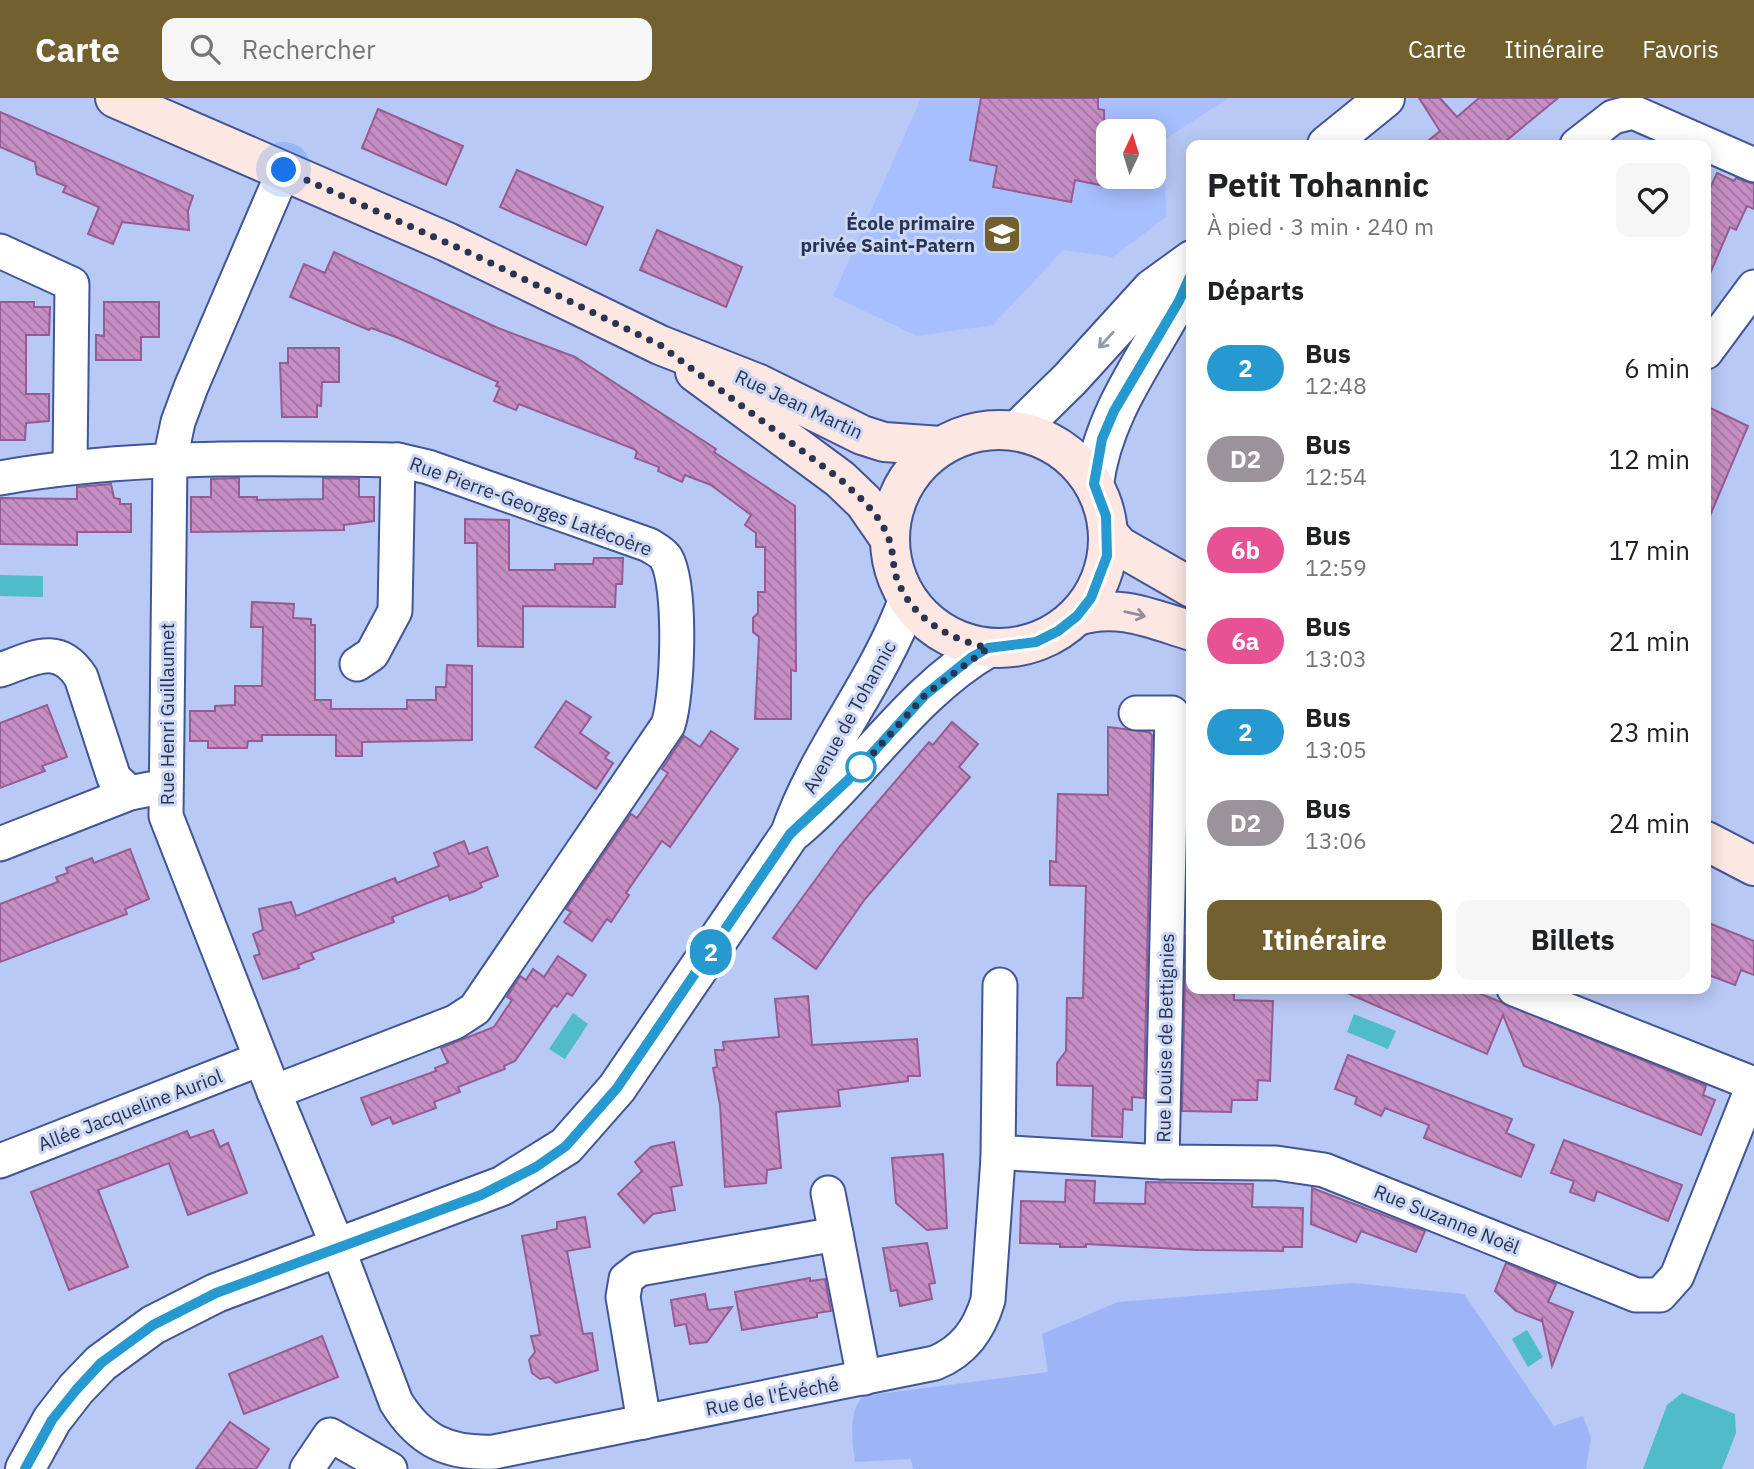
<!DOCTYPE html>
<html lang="fr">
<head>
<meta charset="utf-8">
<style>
  :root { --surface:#fff; --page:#f6f6f6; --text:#202124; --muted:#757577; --accent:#73602f }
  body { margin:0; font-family:"IBM Plex Sans",sans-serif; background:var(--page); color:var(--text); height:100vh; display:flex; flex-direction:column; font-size:26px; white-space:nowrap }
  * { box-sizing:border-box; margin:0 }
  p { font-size:23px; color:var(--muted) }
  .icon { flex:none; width:38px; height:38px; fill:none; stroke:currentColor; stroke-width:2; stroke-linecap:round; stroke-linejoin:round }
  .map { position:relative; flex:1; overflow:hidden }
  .details { position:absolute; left:1186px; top:42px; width:525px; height:854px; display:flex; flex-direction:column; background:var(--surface); border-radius:14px; box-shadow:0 4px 18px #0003 }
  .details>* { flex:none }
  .badge { padding:0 14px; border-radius:23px; font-size:24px; line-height:46px }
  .needle { width:46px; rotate:4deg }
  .buttons { position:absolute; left:1096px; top:21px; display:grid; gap:14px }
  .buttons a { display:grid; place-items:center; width:70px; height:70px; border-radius:14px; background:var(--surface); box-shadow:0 4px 18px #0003; font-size:35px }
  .you { position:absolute; width:35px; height:35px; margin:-18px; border:5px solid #fff; border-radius:50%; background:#1a73e8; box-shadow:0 0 0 10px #1a73e833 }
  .map>.badge { position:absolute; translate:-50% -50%; box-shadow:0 0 0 4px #fff }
  h2 { padding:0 21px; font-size:26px; line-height:63px }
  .round { display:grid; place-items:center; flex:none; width:74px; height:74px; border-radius:14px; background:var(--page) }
  .head { display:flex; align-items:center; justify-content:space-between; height:119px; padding:0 21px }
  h1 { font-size:33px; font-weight:800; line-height:52px }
  .button { display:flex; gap:14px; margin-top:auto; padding:14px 21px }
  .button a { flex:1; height:80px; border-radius:14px; background:var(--accent); color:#fff; font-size:28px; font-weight:800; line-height:80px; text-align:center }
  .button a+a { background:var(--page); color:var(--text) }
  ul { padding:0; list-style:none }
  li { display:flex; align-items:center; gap:21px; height:91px; padding:0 21px }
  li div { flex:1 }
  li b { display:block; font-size:26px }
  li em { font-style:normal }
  li .badge { min-width:77px; font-weight:700; text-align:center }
  header { display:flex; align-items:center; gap:42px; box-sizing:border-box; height:98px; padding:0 35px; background:var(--accent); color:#fff }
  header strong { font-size:33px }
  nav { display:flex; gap:38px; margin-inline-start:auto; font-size:24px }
  .search { width:490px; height:63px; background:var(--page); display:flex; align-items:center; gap:18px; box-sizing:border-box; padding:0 24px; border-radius:14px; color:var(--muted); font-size:26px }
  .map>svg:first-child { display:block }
</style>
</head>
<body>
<header>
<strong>Carte</strong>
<div class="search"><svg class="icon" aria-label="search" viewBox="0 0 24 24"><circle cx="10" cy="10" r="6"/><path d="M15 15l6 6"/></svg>Rechercher</div>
<nav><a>Carte</a><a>Itinéraire</a><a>Favoris</a></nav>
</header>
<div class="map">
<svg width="1754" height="1371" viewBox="0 0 1754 1371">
  <defs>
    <pattern id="building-back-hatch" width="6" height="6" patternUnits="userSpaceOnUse" patternTransform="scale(1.75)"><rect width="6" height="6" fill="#c68ec3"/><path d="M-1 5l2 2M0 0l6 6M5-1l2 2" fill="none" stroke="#a175a1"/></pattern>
  </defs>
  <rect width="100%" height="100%" fill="#b8c9f5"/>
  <path fill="#a7bffe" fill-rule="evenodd" d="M921,0h307l-64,42 2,77 -53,40 -50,-7 -70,75 -76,11 -84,-40zM1108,33h45v46h-45z"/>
  <path fill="#9db5f7" d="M1353,1185l111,11 90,132 29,-10 8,22 -5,31h-673l-2,-10 -56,3c-3,-21 -7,-49 8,-66l185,-24 -6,-38 76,-32z"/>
  <g fill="#50bbca">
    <path d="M0,477l43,1v21l-43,-1z"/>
    <path d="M573,915l15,11 -23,35 -16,-10z"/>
    <path d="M1354,916l42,17 -8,18 -41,-17z"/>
    <path d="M1527,1232l16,27 -15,10 -16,-28z"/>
    <path d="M1682,1295l53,21 1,19 -14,36h-79l24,-64z"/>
  </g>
  <g fill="url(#building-back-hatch)" stroke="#955c93" stroke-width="2">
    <path d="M981,0h117v11l6,1 1,76 -30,-6 -4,22 -78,-15 4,-21 -27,-6z"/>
    <path d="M1419,0h21l17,19 22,-19h79l-57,47h-78l17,-14z"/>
    <path d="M378,11l85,37 -17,39 -84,-37z"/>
    <path d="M0,14l193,84 -5,15 1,19 -67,-8 -9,22 -25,-10 11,-27 -36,-15 3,-6 -29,-12 -2,-12 -35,-15z"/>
    <path d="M517,72l86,37 -17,38 -86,-38z"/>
    <path d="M1717,75l17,8 2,-3 18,6v25l-7,-3 -11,24 -6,-3 -24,56v-86z"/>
    <path d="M657,132l85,37 -16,40 -86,-37z"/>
    <path d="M334,154l164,76 77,29 141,92 -2,3 81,54 1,165 -5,-1v49h-36l4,-82 -6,-5v-14l5,-5v-21h7v-45h-9v-14l-11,-8 6,-10 -40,-30 -26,-10 -3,7 -24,-11 1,-4 -24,-9 2,-6 -3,-3 -115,-45 -3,6 -22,-9 6,-14 -4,-1 2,-4 -102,-45 -25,-9 -2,2 -79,-33 14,-33 21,9z"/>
    <path d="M0,204h34v5h16l-1,28h-23v59h23v27l-23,2 -1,17h-25z"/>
    <path d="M104,204h55v35h-18v23h-45v-25l8,1z"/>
    <path d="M288,250h51v34h-17l-1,24 -4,-1v12h-35l-2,-54h8z"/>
    <path d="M1706,308l42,20 -42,99z"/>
    <path d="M239,380v19h18v3l66,-1v-21l36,1v18h15v24l-30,4v5l-153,2v-35h20v-18z"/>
    <path d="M111,386l3,14 6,1v5h11v28h-54v13l-77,-1v-46l77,1v-12z"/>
    <path d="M465,421l44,1v50h46v-6h38l1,-6h29l-1,26h-6l-1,23 -92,-1v41l-45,-1 -1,-103h-12z"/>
    <path d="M252,504l42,2 -1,14 18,1v6h4v75h16v9h76v-9h29v-13h10l1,-22 25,1v74l-110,2v14h-26v-21h-74v6h-14l-1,7h-39v-7h-18v-30h25v-5l20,-1v-19h27l1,-59h-12z"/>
    <path d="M566,603l25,16 -11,16 29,20 -4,5 8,5 -17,26 -61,-42z"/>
    <path d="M47,607l20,52 -25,9 3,5 -45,17v-65z"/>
    <path d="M952,624l26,22 -19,23 11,10 -105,122 -49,70 -43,-31 67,-92 89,-104 4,3z"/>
    <path d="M1108,629l41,5 3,3 -8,363 -12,-1v13l-9,-1 -1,28 -30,-1 1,-50 -36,-1v-22l9,-12 1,-53h16l3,-112 -36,-1v-24l6,1 2,-68 50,1z"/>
    <path d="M711,633l27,18 -68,98 -8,-6 -36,52 3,2 -18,27 -4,-3 -15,22 -28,-19 7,-10 -5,-3 65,-95 6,4 31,-45 -6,-4 22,-33 16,11z"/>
    <path d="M464,743l5,13 18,-7 11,29 -18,7 2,4 -7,4 -25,9 -2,-5 -56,22 2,5 -83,31 3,6 -16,6 1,3 -36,11 -9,-23 6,-2 -7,-20 10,-4 -4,-21 32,-7 5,14 99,-38 2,5 42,-17 -5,-13z"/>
    <path d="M130,751l19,50 -24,10 2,5 -127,48v-58l58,-22 -2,-5 12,-4 -2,-5 26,-10 2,5z"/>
    <path d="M1706,824l48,19v34l-13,-5 -6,15 -29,-11z"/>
    <path d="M1192,831v60h42v11l39,1 -3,80 -12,-1 -1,20h-25l-1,12 -49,-1 4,-175z"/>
    <path d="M558,858l28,19 -14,21 -5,-3 -10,14 -3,-2 -39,56 -11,5 1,3 -47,18 2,5 -26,10 2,6 -43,16 -3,-7 -18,8 -11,-27 75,-27 -1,-3 13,-5 -7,-15 53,-21 18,-27 -5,-3 13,-21 6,4 7,-11 11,8z"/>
    <path d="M1338,891h131l237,97 -3,9 12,5 -14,35 -177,-69 -21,-51 -16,39z"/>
    <path d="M808,898l4,49 105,-6 3,37h-12v5l-70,9 2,16 -64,6 5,56 -14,2 -1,13 -41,4 -5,-82 -7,-37 4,-1 -2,-17h9l-1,-8 56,-5 -4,-38z"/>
    <path d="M1348,957l164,64 -6,14 28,12 -13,32 -97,-39 5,-13 -44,-17 -4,8 -26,-12 2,-7 -22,-8z"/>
    <path d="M213,1032l7,17 8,-4 19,50 -59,22 -19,-52 -71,27 30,77 -59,23 -38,-98 156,-61 3,7z"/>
    <path d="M1564,1042l118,45 -14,36 -71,-30 -3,10 -24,-9 4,-11 -23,-8z"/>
    <path d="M674,1044l8,43 -11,2 4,23 -22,4 -9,9 -26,-29 24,-23 -7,-9 16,-15z"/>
    <path d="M943,1056l4,74 -20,2 -31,-27 -4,-45z"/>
    <path d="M1066,1082l29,1 -1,22 51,1 1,-22 107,2 -1,23 51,1 -1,39h-19v4l-85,-1 -112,-6v3h-26v-3l-40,-1 1,-42 44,1z"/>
    <path d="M1312,1090l113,43 -9,21 -55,-21 -5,11 -45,-18z"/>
    <path d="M585,1119l5,30 -23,4 16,83 9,-1 6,37 -42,13 -7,-6 -9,2 -8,-6 -3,-13 6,-8 -4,-16 9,-1 -18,-99 35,-7v-7z"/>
    <path d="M927,1145l8,40 -6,1 3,15 -32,7 -3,-16 -6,1 -8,-43z"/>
    <path d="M1506,1165l50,21 -8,18 25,10 -21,54 -10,-47 -1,2 -25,-10 -21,-20z"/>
    <path d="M810,1180v3l15,-2 6,32 -14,2v4l-75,13 -7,-38z"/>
    <path d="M705,1196l3,16 24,-3 -25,35 -17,2 -4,-20 -11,2 -4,-26z"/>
    <path d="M322,1238l16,41 -94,37 -15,-40z"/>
    <path d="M230,1324l39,27 -13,20h-60z"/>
  </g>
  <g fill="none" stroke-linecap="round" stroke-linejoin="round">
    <defs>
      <g id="minor">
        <path d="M1577,47l36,-28 20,-5 121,53"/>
        <path d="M284,72l-93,217 -13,35 -8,38 -4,356 108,276 57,138 65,172c24,39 52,52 98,50l441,-89c29,-12 44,-33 53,-63l10,-142 2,-173"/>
        <path d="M0,153l72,33 -2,182"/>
        <path d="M1706,254l48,-65"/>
        <path d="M0,380c132,-23 264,-20 398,-18l30,7 221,78c6,4 13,7 17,13 16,27 12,137 2,167l-193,284 -20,13 -181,70"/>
        <path d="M357,566l15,-10 23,-43 3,-151"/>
        <path d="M0,572c32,-11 58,-29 81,7l33,101 16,15"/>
        <path d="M1136,615h36l-10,449"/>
        <path d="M0,746l130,-51 20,-4"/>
        <path d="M1514,891l240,95"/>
        <path d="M998,1060l12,-5 152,9 114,1 48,7 312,125h24l17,-19 77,-193"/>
        <path d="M0,1063l260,-102"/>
        <path d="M828,1095l8,41"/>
        <path d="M644,1324l-21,-125 3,-18 13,-10 197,-35 28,144"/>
        <path d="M307,1371l23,-34 60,34"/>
      </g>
      <g id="tertiary">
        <path d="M1327,47l58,-47"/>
        <path d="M1017,333l53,-52 82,-90 40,-29"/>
        <path d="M1094,386c10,-80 65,-140 98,-212"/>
        <path d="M795,732c66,-56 118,-139 193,-182"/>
        <path d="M25,1371l27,-49 24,-31 25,-26 52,-38 63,-32 286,-107 64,-40 51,-58 173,-254c29,-84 88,-151 118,-234"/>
      </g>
      <g id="secondary">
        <path d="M115,0l332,144 213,103 99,39 103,51 22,7 57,4"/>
        <path d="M695,274l145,107 24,23 25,36"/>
        <circle cx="999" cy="441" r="109"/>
        <path d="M1108,435l11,13 73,42"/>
        <path d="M1077,518c41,-13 75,3 115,15"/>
        <path d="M1706,743l48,25"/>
      </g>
    </defs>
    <use href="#minor" stroke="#415696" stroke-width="37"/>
    <use href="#tertiary" stroke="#415696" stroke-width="42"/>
    <use href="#secondary" stroke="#415696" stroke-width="42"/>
    <use href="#minor" stroke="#fff" stroke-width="33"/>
    <use href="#tertiary" stroke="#fff" stroke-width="38"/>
    <use href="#secondary" stroke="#fde7e3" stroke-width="38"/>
  </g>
  <defs><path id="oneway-shaft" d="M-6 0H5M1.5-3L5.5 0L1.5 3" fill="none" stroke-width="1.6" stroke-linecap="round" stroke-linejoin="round" transform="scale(1.75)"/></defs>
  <use stroke="#949aa8" href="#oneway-shaft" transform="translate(1106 242) rotate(133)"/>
  <use stroke="#938e9a" href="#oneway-shaft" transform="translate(1135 516) rotate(13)"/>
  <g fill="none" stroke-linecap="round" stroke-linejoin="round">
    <defs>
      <path id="line" d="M25,1371l27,-49 24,-30 25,-27 52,-38 63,-32 265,-98 55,-28 30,-21 51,-58 173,-254 58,-54 78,-86 46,-37 16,-9 48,-6 22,-11 19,-15 14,-18 16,-42 -1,-40 -12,-32 8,-45 12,-28 65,-110 13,-29"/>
    </defs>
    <use href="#line" stroke="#fff" stroke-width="16"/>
    <use href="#line" stroke="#2699d1" stroke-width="10"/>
    <path stroke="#293451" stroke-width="7" stroke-dasharray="0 12.6" d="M284,72l188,84 188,91 180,134c18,17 39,34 48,58 6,13 4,29 9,42 15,40 52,60 91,69l-62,46 -65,73"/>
  </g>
  <defs>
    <symbol id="school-square" viewBox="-11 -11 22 22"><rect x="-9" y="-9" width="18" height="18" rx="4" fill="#73602f" stroke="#cbd7f4"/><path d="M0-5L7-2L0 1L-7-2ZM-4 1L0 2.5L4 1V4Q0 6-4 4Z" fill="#fff"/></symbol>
  </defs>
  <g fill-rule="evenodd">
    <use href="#school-square" x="980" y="114" width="44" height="44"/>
  </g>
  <circle fill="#fff" stroke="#2699d1" stroke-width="3.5" cx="861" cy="669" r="14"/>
  <g text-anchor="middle" stroke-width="6" stroke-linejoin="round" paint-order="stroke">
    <g font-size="19" font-weight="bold" fill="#293451" stroke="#cbd7f4" text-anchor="end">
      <text x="975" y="132">École primaire<tspan x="975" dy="22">privée Saint-Patern</tspan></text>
    </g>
    <g font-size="19" fill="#293451" stroke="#cbd7f4">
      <text transform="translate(799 306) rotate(25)" y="7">Rue Jean Martin</text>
      <text transform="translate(531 408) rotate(20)" y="7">Rue Pierre-Georges Latécoère</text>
      <text transform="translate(167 616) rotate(-90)" y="7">Rue Henri Guillaumet</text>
      <text transform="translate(849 619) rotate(-61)" y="7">Avenue de Tohannic</text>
      <text transform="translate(1165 940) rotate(-89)" y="7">Rue Louise de Bettignies</text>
      <text transform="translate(130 1012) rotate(-21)" y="7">Allée Jacqueline Auriol</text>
      <text transform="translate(1447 1121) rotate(22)" y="7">Rue Suzanne Noël</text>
      <text transform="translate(772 1298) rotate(-11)" y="7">Rue de l'Évéché</text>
    </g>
  </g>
</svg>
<div class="buttons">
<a><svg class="needle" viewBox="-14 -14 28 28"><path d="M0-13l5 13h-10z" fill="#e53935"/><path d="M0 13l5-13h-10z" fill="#757577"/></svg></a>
</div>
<div class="you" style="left:284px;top:72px"></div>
<b class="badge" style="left:711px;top:854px;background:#2699d1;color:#fff">2</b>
<section class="details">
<div class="head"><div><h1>Petit Tohannic</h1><p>À pied · 3 min · 240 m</p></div><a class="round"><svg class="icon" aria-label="heart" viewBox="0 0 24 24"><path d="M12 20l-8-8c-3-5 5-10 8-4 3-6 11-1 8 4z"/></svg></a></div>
<h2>Départs</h2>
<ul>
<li><span class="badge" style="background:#2699d1;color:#fff">2</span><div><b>Bus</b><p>12:48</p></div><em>6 min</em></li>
<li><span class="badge" style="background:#9b9399;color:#fff">D2</span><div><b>Bus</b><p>12:54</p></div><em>12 min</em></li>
<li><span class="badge" style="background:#e75294;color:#fff">6b</span><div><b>Bus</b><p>12:59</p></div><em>17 min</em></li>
<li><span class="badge" style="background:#e75294;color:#fff">6a</span><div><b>Bus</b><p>13:03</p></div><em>21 min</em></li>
<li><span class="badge" style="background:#2699d1;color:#fff">2</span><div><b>Bus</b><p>13:05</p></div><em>23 min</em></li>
<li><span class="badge" style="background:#9b9399;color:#fff">D2</span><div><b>Bus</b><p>13:06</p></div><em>24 min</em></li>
</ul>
<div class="button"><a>Itinéraire</a><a>Billets</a></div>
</section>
</div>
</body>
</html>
